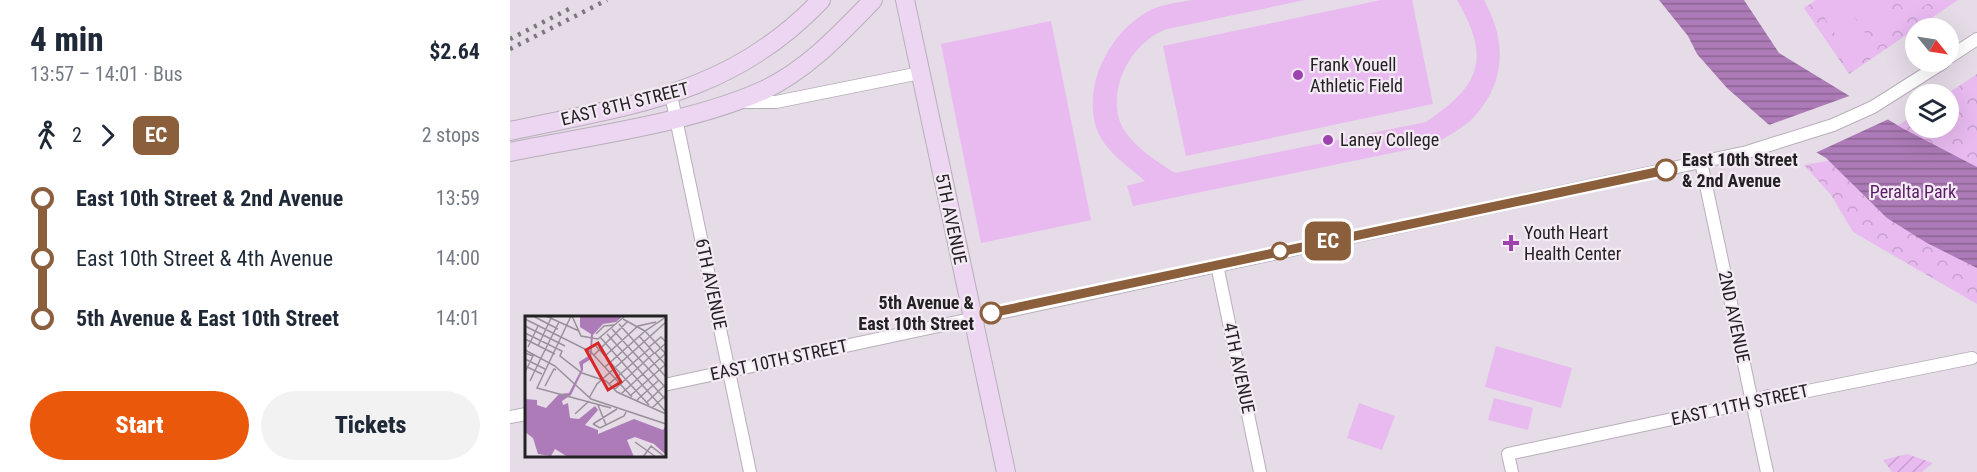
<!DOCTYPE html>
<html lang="en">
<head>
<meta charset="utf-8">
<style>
  :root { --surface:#fff; --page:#f2f2f3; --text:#1f2937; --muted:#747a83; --accent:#ea580c }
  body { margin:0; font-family:"Roboto Condensed",sans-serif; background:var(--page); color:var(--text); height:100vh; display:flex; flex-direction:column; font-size:22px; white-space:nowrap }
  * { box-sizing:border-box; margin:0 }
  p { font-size:20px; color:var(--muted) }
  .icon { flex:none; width:33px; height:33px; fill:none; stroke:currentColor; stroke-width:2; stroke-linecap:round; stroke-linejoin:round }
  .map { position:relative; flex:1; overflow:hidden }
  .side { display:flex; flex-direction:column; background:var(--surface); width:510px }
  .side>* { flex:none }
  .badge { padding:0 12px; border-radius:9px; font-size:21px; line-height:39px }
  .needle { width:39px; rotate:120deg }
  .buttons { position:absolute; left:1395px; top:18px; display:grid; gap:12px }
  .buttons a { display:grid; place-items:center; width:54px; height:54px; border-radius:50%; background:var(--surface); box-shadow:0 6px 24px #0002; font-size:30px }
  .map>.badge { position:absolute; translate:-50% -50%; box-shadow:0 0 0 3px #fff }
  .legs { display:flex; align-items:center; gap:9px; height:66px; padding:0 30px; font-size:20px }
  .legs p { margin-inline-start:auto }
  .overview { display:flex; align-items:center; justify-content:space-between; height:102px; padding:0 30px }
  h1 { font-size:33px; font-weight:800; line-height:45px }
  .primary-button { display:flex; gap:12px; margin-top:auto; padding:12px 30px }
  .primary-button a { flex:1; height:69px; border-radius:36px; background:var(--accent); color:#fff; font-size:24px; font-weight:800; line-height:69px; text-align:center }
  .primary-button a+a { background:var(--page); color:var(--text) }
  ul { padding:0 30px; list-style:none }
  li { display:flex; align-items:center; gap:21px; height:60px; font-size:22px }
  li i { display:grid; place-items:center; width:9px; height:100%; margin:0 8px; background:currentColor }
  li i::after { content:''; width:15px; height:15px; margin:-8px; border:4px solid; border-radius:50%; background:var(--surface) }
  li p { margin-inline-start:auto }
  li:first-child i { background:linear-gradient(#0000 50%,currentColor 0) }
  li:last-child i { background:linear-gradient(currentColor 50%,#0000 0) }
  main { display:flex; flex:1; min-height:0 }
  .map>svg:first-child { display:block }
</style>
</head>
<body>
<main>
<section class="side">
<div class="overview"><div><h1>4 min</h1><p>13:57 – 14:01 · Bus</p></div><b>$2.64</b></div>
<div class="legs"><svg class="icon" aria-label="walk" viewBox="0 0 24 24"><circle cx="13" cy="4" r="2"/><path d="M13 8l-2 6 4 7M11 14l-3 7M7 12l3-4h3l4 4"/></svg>2<svg class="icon" aria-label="forward" viewBox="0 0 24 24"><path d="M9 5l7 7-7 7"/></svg><b class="badge" style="background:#8b5e3c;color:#fff">EC</b><p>2 stops</p></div>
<ul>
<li><i style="color:#8b5e3c"></i><b>East 10th Street &amp; 2nd Avenue</b><p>13:59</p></li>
<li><i style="color:#8b5e3c"></i><span>East 10th Street &amp; 4th Avenue</span><p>14:00</p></li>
<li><i style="color:#8b5e3c"></i><b>5th Avenue &amp; East 10th Street</b><p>14:01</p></li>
</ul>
<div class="primary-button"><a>Start</a><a>Tickets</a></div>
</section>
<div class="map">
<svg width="1467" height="472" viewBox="0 0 1467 472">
  <defs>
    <pattern id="park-crowns" width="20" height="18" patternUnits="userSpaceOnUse" patternTransform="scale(1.5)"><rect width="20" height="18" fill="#e8baf0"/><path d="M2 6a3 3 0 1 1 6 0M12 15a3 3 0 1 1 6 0" fill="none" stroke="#c7a0ce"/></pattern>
    <pattern id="garden-furrows" width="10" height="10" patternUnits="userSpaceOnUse" patternTransform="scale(1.5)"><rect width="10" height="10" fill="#e8baf0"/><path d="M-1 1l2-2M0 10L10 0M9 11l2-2" fill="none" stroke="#c7a0ce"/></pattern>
    <pattern id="water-rules" width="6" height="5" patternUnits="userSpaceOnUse" patternTransform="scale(1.5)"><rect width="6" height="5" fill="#ad7bb7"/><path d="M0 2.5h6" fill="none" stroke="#8d6495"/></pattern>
  </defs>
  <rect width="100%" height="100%" fill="#e5dce7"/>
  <g fill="url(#park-crowns)">
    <path d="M1306,0h142l-109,74 -45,-66z"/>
    <path d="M1467,74v230l-124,-72 -22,-37 -27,-30 40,-7 71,-43 1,13h32l-1,-34z"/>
  </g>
  <path fill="url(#garden-furrows)" d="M1397,454l26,9 -11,9h-30l-9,-12z"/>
  <g fill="#e8baf0">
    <path d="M682,0h113l-138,29c-34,12 -58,55 -48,90 7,23 37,42 56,54l251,-51c55,-37 65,-64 31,-122h27c22,40 23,81 -10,117 -10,11 -26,18 -38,27l-303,62 -6,-20 18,-5c-17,-15 -42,-31 -49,-54 -13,-43 14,-94 51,-115 13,-8 30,-9 45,-12z"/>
    <path d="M871,0h31l21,104 -247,52 -23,-110z"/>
    <path d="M1327,0h6l28,42 -21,14 -30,-45z"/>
    <path d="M1344,0h30l15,22 -21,14z"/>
    <path d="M1387,0h30l2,3 -21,13z"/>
    <path d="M541,21l40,199 -110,23 -40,-199z"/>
    <path d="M986,346l76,22 -11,40 -76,-21z"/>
    <path d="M984,398l39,10 -5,22 -40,-10z"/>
    <path d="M849,403l36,13 -13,34 -35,-12z"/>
  </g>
  <path fill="url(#water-rules)" d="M1149,0h85l35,53 123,75 75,39v101l-50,-25 -40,-25 -61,-60 -58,-34 -41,-36 -30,-34 -9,-18z"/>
  <path fill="#e5dce7" d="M1342,95l39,23 -78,36 -47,-28z"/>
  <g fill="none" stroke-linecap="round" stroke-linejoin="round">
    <defs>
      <g id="street">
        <path d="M1438,58l29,-19"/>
        <path d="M161,95l79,377"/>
        <path d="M232,102h34l144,-29"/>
        <path d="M1191,162l66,310"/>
        <path d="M707,265l43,207"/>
        <path d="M154,385l1083,-233 86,-27 40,-18 71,-45"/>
        <path d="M0,417l16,-3"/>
        <path d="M1002,472l-4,-18 244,-52 16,-6h15l189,-38"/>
      </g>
      <g id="secondary">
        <path d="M395,0l101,472"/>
        <path d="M0,131c121,-26 221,-36 311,-131"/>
        <path d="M0,152c78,-16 182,-29 254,-62 43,-20 76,-56 109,-90"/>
      </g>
    </defs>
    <use href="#street" stroke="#b8afba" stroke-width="14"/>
    <use href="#secondary" stroke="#b8afba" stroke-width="20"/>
    <use href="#street" stroke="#fff" stroke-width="12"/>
    <use href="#secondary" stroke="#ecd6f1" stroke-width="18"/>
    <g stroke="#7d777e" stroke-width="4.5" stroke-dasharray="3 6" stroke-linecap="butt">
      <path d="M0,39l59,-30"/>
      <path d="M0,49l97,-49"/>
    </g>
  </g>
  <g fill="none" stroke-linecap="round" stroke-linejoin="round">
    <defs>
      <path id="line-1" d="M481,313l675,-143"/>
    </defs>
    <use href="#line-1" stroke="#fff" stroke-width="14"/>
    <use href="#line-1" stroke="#8b5e3c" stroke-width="9"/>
  </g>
  <g fill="#9c43ae" stroke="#f3eaf4" stroke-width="2">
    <circle cx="788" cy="75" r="6"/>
    <circle cx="818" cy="140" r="6"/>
    <path d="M998 234h6v6h6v6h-6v6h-6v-6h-6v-6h6z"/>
  </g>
  <g fill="#fff" stroke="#8b5e3c" stroke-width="3">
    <circle cx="1156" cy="170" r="10"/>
    <circle cx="770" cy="251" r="8"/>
    <circle cx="481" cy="313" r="10"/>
  </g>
  <g text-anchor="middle" stroke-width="4.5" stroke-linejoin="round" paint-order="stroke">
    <g font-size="18" fill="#242124" stroke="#f3eaf4" text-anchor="start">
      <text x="800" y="71">Frank Youell<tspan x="800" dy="21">Athletic Field</tspan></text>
      <text x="830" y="146">Laney College</text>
      <text x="1014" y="239">Youth Heart<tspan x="1014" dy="21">Health Center</tspan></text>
    </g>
    <g font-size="18" fill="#242124" stroke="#f3eaf4">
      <text transform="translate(115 104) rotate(-14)" y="6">EAST 8TH STREET</text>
      <text transform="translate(441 219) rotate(78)" y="6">5TH AVENUE</text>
      <text transform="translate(201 284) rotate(78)" y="6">6TH AVENUE</text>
      <text transform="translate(1224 317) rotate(78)" y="6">2ND AVENUE</text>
      <text transform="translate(269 360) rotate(-12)" y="6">EAST 10TH STREET</text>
      <text transform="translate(729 368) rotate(78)" y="6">4TH AVENUE</text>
      <text transform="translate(1230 405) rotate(-12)" y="6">EAST 11TH STREET</text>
    </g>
    <g font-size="18" font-weight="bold" fill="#242124" stroke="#f3eaf4" text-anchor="start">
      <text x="1172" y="166">East 10th Street<tspan x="1172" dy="21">&amp; 2nd Avenue</tspan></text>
      <text x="464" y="309" text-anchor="end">5th Avenue &amp;<tspan x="464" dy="21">East 10th Street</tspan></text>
    </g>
    <g font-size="18" fill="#5b1c67" stroke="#f3eaf4">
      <text x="1403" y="198">Peralta Park</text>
    </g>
  </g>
  <g transform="translate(15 316)">
    <rect width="141" height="141" fill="#e5dce7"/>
    <path d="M55,0h43l-7,6 -13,2 -10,11 -2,24 -8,5v6l-12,25 -9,6 1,4 5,-2 2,15 9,1 16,-13 3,4 -13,15 13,5v4l36,-15 29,11 2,-3 1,28 -12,-11 -19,-7 -8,3 7,17h-66l-13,-8 -4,7 -13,-2 -5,-16 -8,-6v-33l12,1v5l9,3 13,-14 10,-1 12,-23 -2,-8 11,-7 1,-21 -11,-7z" fill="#ad7bb7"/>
    <path fill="none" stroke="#989199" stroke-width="1.5" d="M8,0l25,13M21,0l33,15M46,0l-34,72 74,20M47,0l9,20 17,3 27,-23M0,3l66,33 41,45M98,3l22,12 21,-14M94,8l47,53M0,10l40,20M87,13l54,59M0,17l37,18 -2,5 22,17 24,8 11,11 49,22M71,18l8,-8 10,-1M82,18l59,66M114,20l10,11 12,-10 5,5M75,21l66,75M0,23l30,15M70,29l10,11 33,-30 18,-4M13,30l14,-30M3,31l10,-21M0,34l30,16 36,33 75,25M0,37l8,3 -8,16M69,39l34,-34M0,43l20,10M15,44l19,-38M85,46l39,43M140,48l-10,-11 11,-10M0,50l17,8M80,51l40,-36 21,23M5,65l10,-21M84,68l41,-36 4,5 -40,37M20,70l9,-17 2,1M96,78l45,-41M105,80l36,-32M64,82l8,-14 69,-62M112,84l22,-20M121,87l20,-19M73,89l8,20M127,92l14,-13M50,98l14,-13M68,108l7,4 24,-12 2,-4M68,108l24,-15M110,126l21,15M118,141l8,-11 14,11"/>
    <path fill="#d62828" fill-opacity="0.15" stroke="#d62828" stroke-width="3" d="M73,27l23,39 -13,8 -22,-40z"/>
    <rect width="141" height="141" fill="none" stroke="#242124" stroke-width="3"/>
  </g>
</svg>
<div class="buttons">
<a><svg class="needle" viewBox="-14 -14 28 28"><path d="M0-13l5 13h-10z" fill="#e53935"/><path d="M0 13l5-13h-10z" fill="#747a83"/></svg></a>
<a><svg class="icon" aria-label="layers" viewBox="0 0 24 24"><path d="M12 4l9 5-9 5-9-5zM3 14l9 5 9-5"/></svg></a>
</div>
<b class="badge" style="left:818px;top:241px;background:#8b5e3c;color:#fff">EC</b>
</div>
</main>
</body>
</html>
